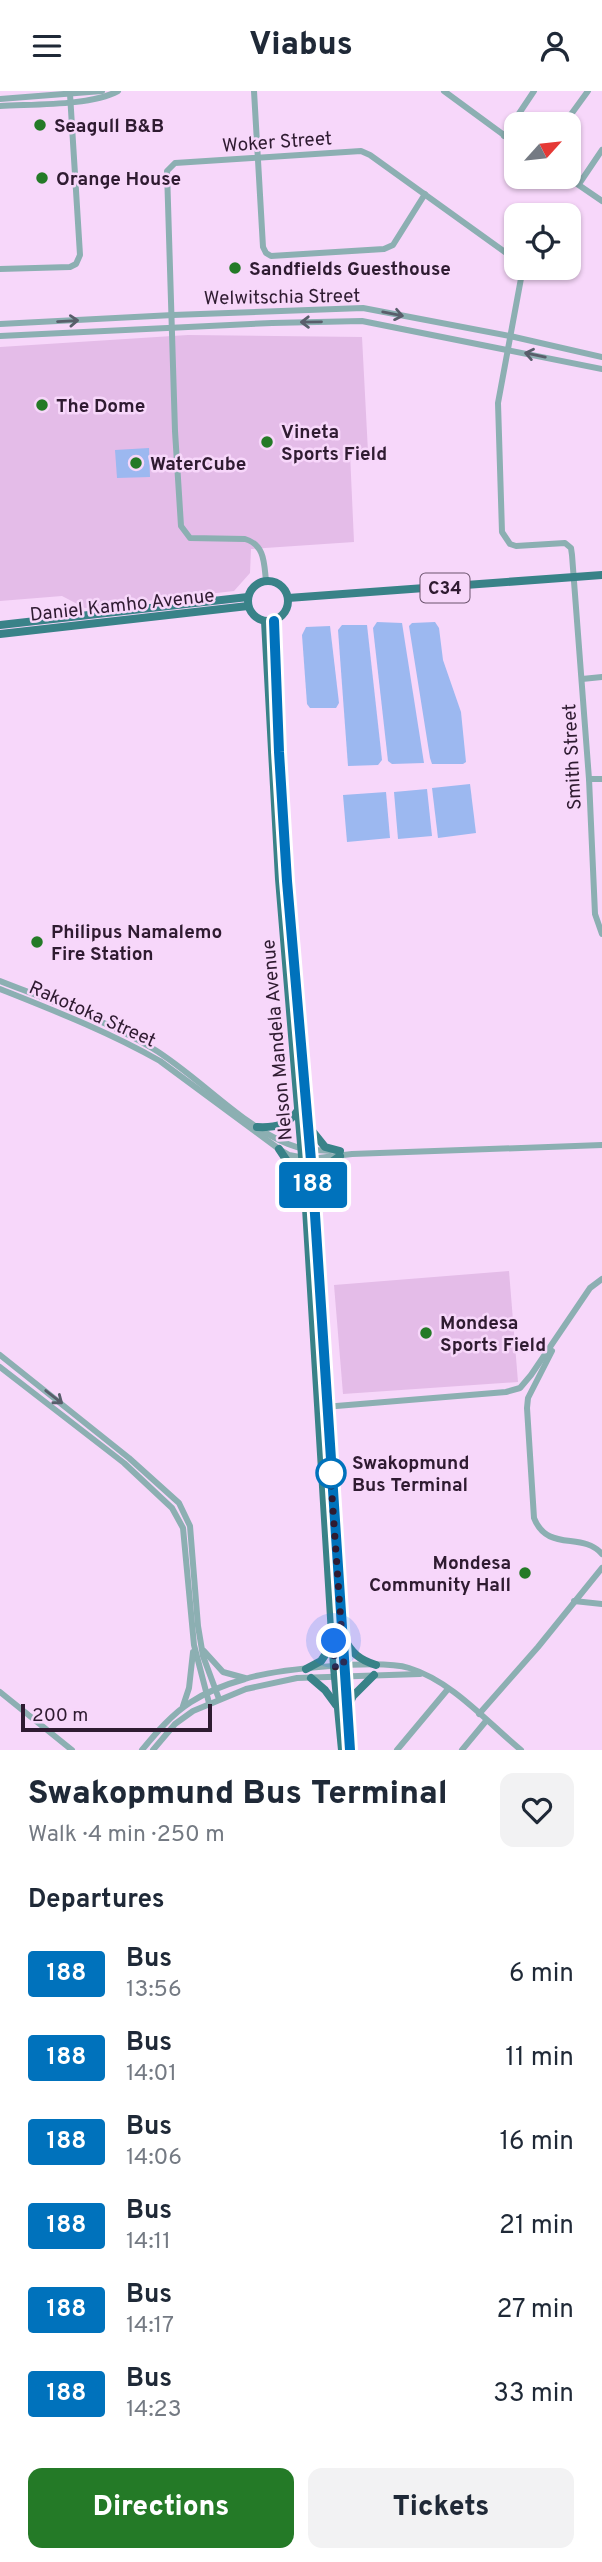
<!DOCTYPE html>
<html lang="en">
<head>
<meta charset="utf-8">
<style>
  :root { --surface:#fff; --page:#f2f2f3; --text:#1f2937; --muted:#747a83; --accent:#247a27 }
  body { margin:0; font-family:Overpass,sans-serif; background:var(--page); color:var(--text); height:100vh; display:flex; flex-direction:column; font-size:26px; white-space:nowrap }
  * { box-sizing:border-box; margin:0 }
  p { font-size:23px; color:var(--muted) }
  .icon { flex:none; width:38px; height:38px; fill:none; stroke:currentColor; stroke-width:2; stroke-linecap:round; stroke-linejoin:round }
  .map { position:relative; height:1659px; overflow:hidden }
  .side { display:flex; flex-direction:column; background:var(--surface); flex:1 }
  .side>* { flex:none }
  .badge { padding:0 14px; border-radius:5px; font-size:24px; line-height:46px }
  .needle { width:46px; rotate:63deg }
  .buttons { position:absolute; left:504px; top:21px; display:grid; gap:14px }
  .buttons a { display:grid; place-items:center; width:77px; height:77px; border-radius:14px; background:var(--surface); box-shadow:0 2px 5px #0004; font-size:35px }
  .scale { position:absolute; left:21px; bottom:18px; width:191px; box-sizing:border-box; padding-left:7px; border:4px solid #2f1b31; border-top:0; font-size:19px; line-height:24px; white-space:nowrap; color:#2f1b31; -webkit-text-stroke:5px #f7d7fa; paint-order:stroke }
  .you { position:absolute; width:35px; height:35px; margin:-18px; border:5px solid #fff; border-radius:50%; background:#1a73e8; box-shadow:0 0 0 10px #1a73e833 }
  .map>.badge { position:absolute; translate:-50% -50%; box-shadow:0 0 0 4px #fff }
  h2 { padding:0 28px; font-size:26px; line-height:63px }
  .round { display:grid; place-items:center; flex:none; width:74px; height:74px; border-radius:14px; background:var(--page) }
  .overview { display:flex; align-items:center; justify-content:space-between; height:119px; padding:0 28px }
  h1 { font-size:33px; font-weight:800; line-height:52px }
  .button { display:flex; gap:14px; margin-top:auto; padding:14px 28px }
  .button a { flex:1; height:80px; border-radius:14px; background:var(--accent); color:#fff; font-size:28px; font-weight:800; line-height:80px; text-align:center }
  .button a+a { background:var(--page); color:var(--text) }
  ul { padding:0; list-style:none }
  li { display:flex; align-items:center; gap:21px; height:84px; padding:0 28px }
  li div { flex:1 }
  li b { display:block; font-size:26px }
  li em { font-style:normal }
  li .badge { min-width:77px; font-weight:700; text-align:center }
  header { display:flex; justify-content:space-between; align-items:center; height:91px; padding:0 28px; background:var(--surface); font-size:32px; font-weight:800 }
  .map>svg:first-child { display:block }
</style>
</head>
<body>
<header><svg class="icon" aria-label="menu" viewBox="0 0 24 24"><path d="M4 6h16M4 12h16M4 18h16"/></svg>Viabus<svg class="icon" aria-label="person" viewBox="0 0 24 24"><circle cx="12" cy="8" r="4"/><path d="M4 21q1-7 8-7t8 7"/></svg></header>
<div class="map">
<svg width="602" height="1659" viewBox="0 0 602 1659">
  <rect width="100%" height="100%" fill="#f7d7fa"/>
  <g fill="#e4bce8">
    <path d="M188,244l174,2 6,115 -18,1 4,89 -103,7 -1,24 -16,18 -149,17 -23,-12 -62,5v-254z"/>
    <path d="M509,1180l9,111 -175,12 -9,-109z"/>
  </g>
  <g fill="#9cb8f0">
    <path d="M149,357l1,29 -33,1 -2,-28z"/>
    <path d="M377,531l25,1 22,140 -32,1 -4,-3 -15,-133z"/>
    <path d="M435,531l4,6 4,32 18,52 5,50 -3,2h-31l-2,-6 -21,-132 3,-3z"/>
    <path d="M342,534h25l15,135 -4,5 -30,1 -10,-136z"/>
    <path d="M330,535l9,77 -3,5h-26l-3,-4 -5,-69 4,-8z"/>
    <path d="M470,693l6,49 -38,5 -6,-50z"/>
    <path d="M427,698l5,47 -34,3 -4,-47z"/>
    <path d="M386,701l4,46 -43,4 -4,-47z"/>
  </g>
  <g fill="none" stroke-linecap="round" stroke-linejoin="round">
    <g stroke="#8cafb2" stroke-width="6">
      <path d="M254,0l9,156 3,6 5,3 113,-7 9,-4 32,-51"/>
      <path d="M444,0l72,53"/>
      <path d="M0,8l102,-8"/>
      <path d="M0,15c33,-2 90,0 118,-15"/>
      <path d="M564,33l24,-33"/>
      <path d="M504,45l30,-45"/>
      <path d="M567,86l35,24"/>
      <path d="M579,93l23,-34"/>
      <path d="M520,177l2,5 -24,130 4,129 8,12 6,2 49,-3 6,5 1,7 17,224 6,135 7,20"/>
      <path d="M0,178l70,-2 6,-3 4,-9 -10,-161"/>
      <path d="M0,233l173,-9 190,-7 147,28 92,21"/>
      <path d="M0,245l272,-13 90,-2 240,48"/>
      <path d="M266,490c-2,-18 -1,-36 -21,-42l-55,-1 -9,-12 -6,-95 -8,-260 8,-8 186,-12 9,4 146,105"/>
      <path d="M582,588l20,-2"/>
      <path d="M589,688h13"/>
      <path d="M0,890c51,20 105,39 152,67 45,27 89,77 136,96 14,6 28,6 42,7"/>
      <path d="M0,898c55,22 109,43 160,72l119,88 10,6 21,4 42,-5 250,-9"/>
      <path d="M552,1260l-24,47 -1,10 7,110c14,35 48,13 68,36"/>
      <path d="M0,1264l129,103 50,45 11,23 8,100 5,30 16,43"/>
      <path d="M0,1276l124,96 48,45 11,20 11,117 15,58"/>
      <path d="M324,1316l182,-15 14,-4 11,-13 59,-87 12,-9"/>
      <path d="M574,1510l28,3"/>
      <path d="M204,1560l19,21 22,6"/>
      <path d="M0,1601l72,58"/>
      <path d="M183,1615l6,-18 4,-36"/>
      <path d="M479,1623l59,-67 64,-79"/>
      <path d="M142,1659c14,-17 30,-36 49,-48 17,-11 36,-18 54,-23 31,-10 134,-20 164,-11 43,13 78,54 112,82"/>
      <path d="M153,1659l22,-26 18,-13 53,-22 51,-11 123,-4"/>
      <path d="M397,1659l51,-61"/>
      <path d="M462,1659l24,-29"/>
    </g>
    <g stroke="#398288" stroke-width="8">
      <circle cx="268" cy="510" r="20"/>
      <path d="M288,507l314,-23"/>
      <path d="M265,530l14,258 26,313 29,475 8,83"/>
      <path d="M274,530l5,131 8,129 25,303 38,566"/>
      <path d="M0,534l248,-28"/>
      <path d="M0,543l248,-28"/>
      <path d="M257,1036c20,1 31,-2 42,-18"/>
      <path d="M309,1036l16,20 15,4"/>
      <path d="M279,1058l22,33"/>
      <path d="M313,1092l10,-15 17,-12"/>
      <path d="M344,1547c7,15 16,22 32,27"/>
      <path d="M306,1578l15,-8 12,-18"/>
      <path d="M311,1587l14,12 11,15"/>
      <path d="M347,1617l6,-12 21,-21"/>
    </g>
  </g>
  <defs><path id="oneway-shaft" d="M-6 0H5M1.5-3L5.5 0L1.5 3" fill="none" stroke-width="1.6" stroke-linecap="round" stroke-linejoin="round" transform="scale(1.75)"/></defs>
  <g stroke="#595e6b">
    <use href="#oneway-shaft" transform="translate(393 223) rotate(11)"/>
    <use href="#oneway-shaft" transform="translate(68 230) rotate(-3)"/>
    <use href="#oneway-shaft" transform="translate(311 231) rotate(179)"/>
    <use href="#oneway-shaft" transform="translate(535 264) rotate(-168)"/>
    <use href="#oneway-shaft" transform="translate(54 1306) rotate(38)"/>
  </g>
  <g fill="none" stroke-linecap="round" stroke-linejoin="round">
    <defs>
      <path id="line" d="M274,530l5,131 8,129 26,303 37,566"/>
    </defs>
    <use href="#line" stroke="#fff" stroke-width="16"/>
    <use href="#line" stroke="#0072bc" stroke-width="10"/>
    <path stroke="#2f1b31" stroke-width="7" stroke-dasharray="0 12.6" d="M331,1382l-1,-6 14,199 -10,1v-26"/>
  </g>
  <g fill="#247a27" stroke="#f7d7fa" stroke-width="2.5">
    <circle cx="40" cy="34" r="7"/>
    <circle cx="42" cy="87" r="7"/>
    <circle cx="235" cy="177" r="7"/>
    <circle cx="42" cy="314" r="7"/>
    <circle cx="267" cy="351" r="7"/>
    <circle cx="136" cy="372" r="7"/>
    <circle cx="37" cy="851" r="7"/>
    <circle cx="426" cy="1242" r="7"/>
    <circle cx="525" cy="1482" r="7"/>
  </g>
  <circle fill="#fff" stroke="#0072bc" stroke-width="3.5" cx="331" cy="1382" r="14"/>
  <g text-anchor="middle" stroke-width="5" stroke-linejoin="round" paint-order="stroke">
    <rect fill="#f7d7fa" stroke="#6b536d" stroke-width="2" x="420.5" y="482.5" width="49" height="29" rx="5"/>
    <g font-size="18" font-weight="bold" fill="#2f1b31">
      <text x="445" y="503">C34</text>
    </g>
    <g font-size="19" font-weight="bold" fill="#2f1b31" stroke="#f7d7fa" text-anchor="start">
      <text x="54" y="41">Seagull B&amp;B</text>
      <text x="56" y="94">Orange House</text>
      <text x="249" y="184">Sandfields Guesthouse</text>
      <text x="56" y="321">The Dome</text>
      <text x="281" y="347">Vineta<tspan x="281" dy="22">Sports Field</tspan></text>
      <text x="150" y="379">WaterCube</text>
      <text x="51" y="847">Philipus Namalemo<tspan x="51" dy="22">Fire Station</tspan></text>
      <text x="440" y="1238">Mondesa<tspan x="440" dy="22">Sports Field</tspan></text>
      <text x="511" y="1478" text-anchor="end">Mondesa<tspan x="511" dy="22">Community Hall</tspan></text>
    </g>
    <g font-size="19" fill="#2f1b31" stroke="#f7d7fa">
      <text transform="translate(277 50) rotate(-4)" y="7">Woker Street</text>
      <text transform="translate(282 205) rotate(-1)" y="7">Welwitschia Street</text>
      <text transform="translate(122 513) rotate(-6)" y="7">Daniel Kamho Avenue</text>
      <text transform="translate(571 666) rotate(-93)" y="7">Smith Street</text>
      <text transform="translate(93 922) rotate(24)" y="7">Rakotoka Street</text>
      <text transform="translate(276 949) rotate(-95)" y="7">Nelson Mandela Avenue</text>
    </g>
    <g font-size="19" font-weight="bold" fill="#2f1b31" stroke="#f7d7fa" text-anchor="start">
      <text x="352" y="1378">Swakopmund<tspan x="352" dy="22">Bus Terminal</tspan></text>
    </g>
  </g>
</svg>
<div class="buttons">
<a><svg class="needle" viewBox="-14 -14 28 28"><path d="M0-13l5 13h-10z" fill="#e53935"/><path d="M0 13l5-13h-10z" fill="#747a83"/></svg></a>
<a><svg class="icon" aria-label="locate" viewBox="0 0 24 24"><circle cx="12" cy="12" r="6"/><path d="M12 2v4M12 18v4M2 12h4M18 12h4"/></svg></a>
</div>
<div class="scale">200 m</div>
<div class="you" style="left:334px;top:1550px"></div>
<b class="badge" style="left:313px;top:1094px;background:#0072bc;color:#fff">188</b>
</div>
<section class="side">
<div class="overview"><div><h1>Swakopmund Bus Terminal</h1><p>Walk · 4 min · 250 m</p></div><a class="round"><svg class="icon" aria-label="heart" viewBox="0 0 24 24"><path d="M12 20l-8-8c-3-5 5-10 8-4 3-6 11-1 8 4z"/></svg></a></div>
<h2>Departures</h2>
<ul>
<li><span class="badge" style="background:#0072bc;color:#fff">188</span><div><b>Bus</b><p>13:56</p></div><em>6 min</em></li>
<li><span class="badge" style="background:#0072bc;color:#fff">188</span><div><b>Bus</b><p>14:01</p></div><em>11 min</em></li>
<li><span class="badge" style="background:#0072bc;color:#fff">188</span><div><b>Bus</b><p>14:06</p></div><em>16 min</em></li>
<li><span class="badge" style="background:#0072bc;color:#fff">188</span><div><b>Bus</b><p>14:11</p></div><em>21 min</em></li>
<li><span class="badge" style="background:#0072bc;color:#fff">188</span><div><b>Bus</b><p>14:17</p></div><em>27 min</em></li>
<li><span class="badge" style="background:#0072bc;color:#fff">188</span><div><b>Bus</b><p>14:23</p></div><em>33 min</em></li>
</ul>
<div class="button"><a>Directions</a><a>Tickets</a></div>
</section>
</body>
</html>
